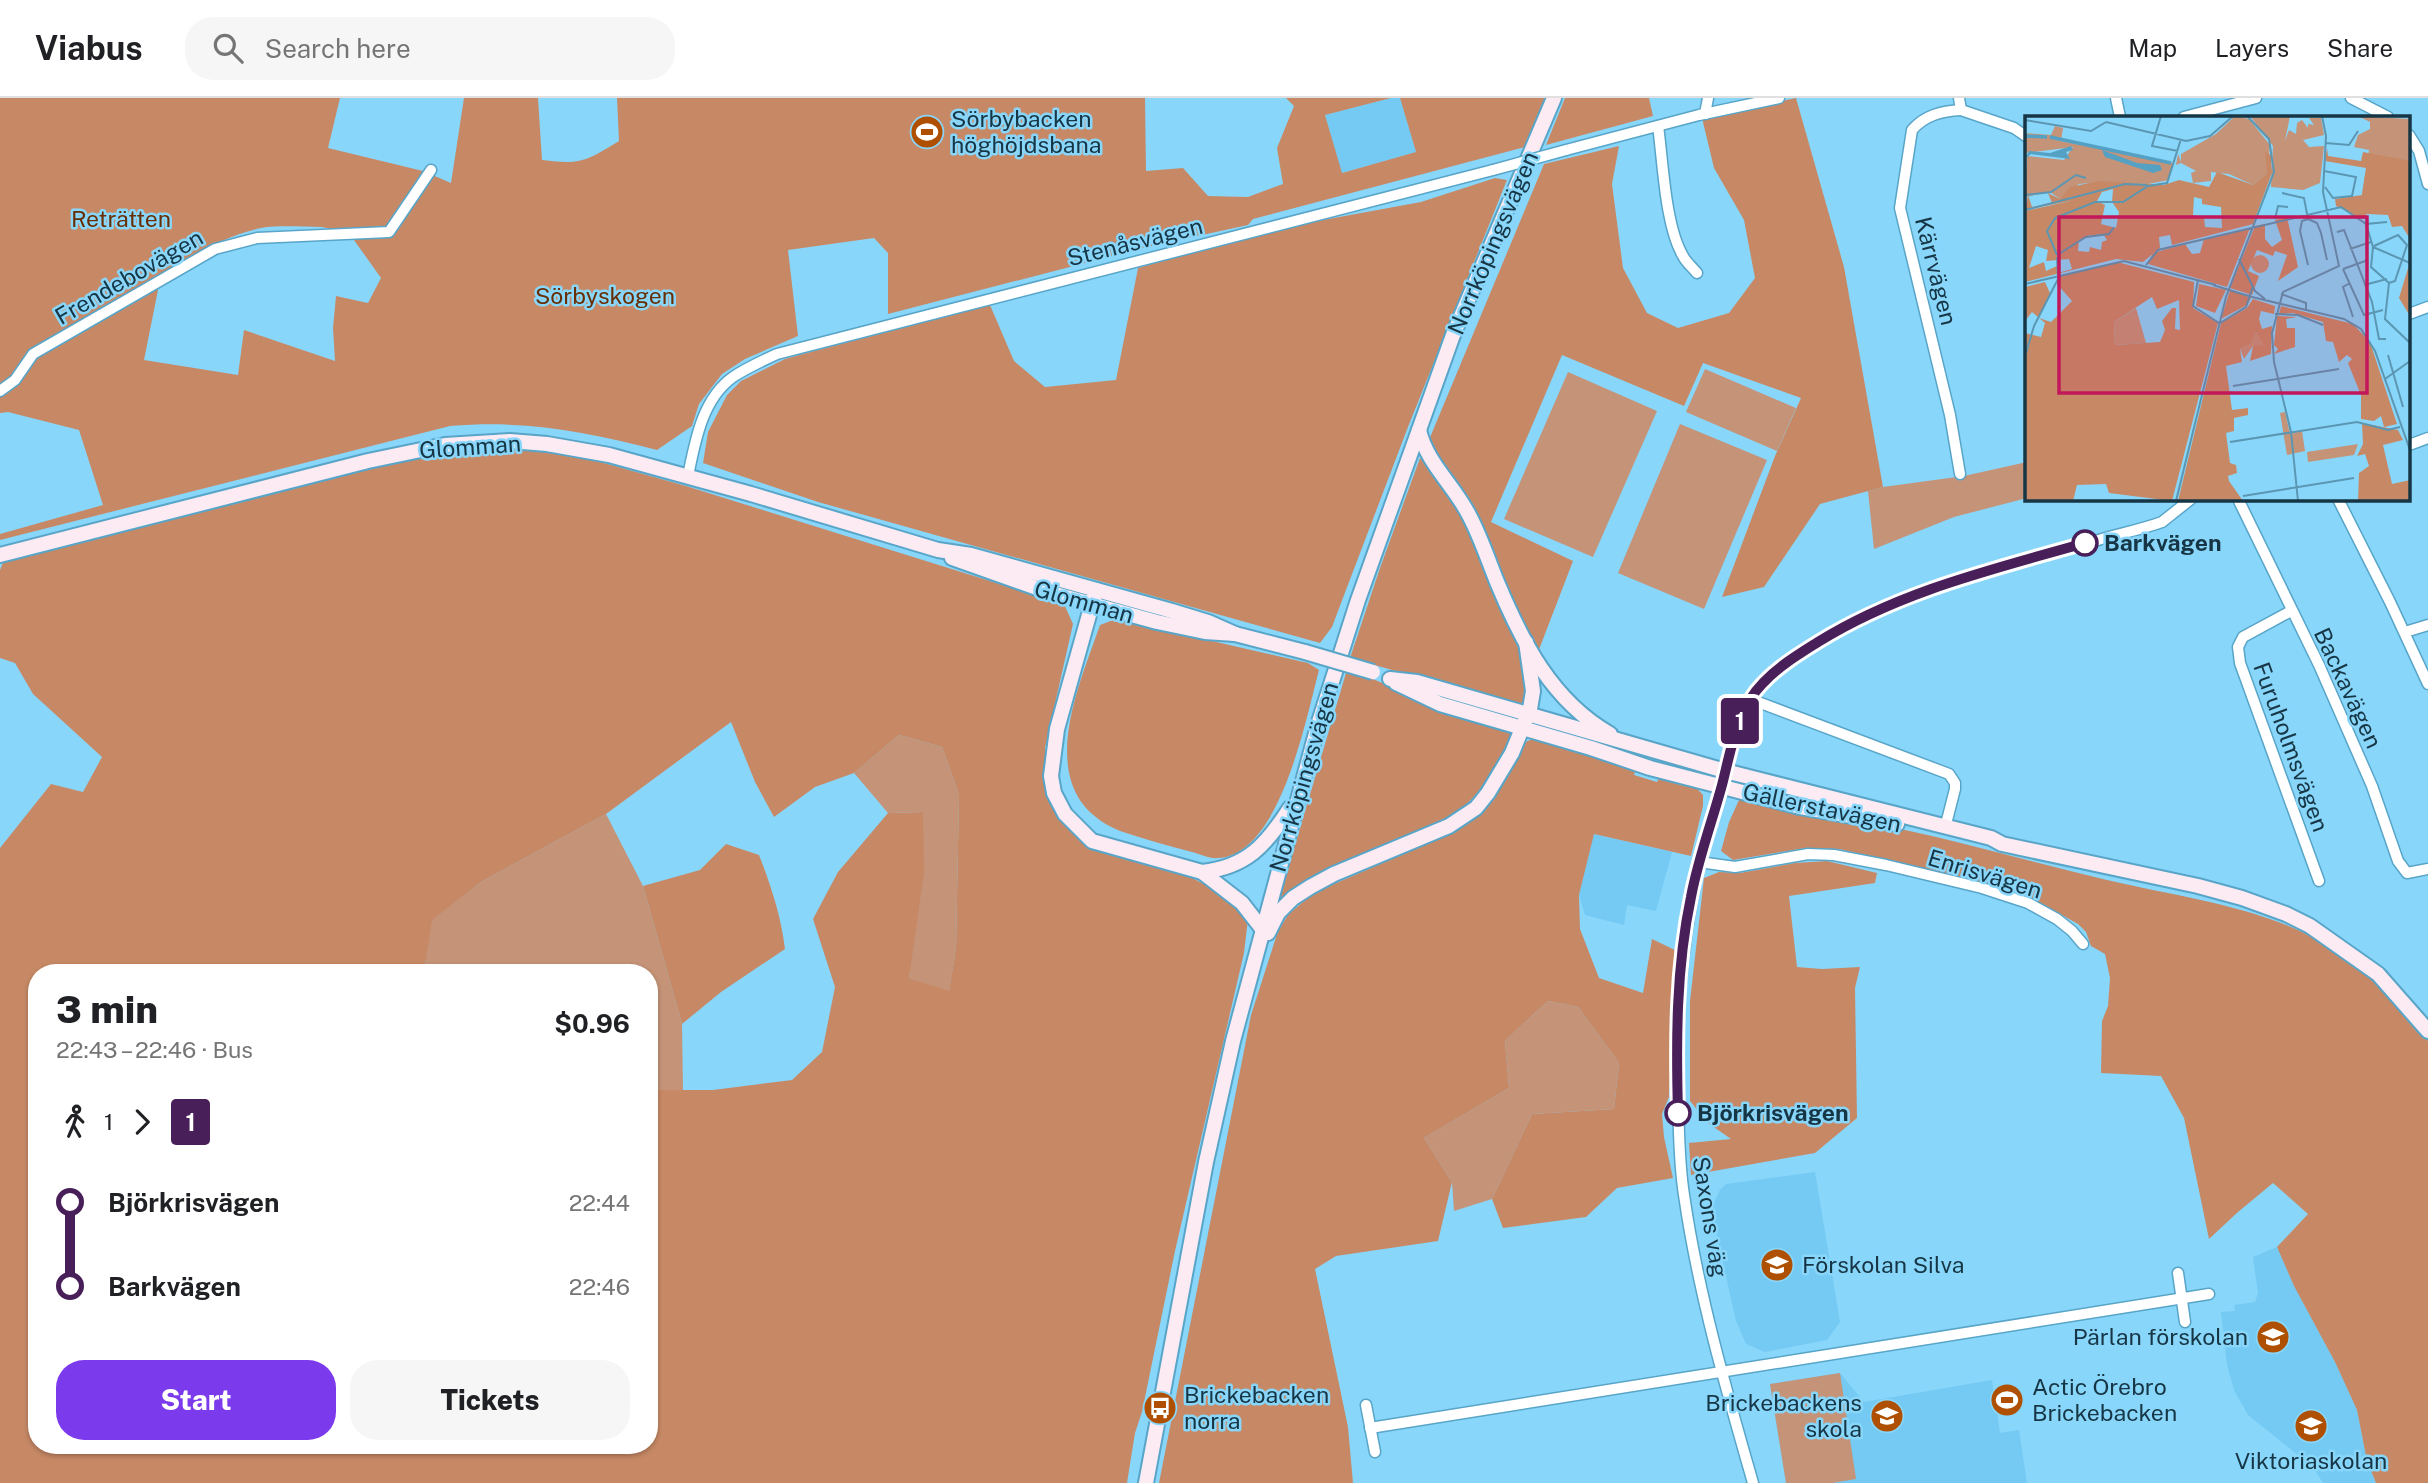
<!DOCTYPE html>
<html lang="en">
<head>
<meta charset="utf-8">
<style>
  :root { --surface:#fff; --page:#f6f6f6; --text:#202124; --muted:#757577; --line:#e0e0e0; --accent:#7c3aed }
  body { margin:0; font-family:"Public Sans",sans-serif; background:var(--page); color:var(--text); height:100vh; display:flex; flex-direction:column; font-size:26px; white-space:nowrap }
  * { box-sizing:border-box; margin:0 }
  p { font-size:23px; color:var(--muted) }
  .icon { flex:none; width:38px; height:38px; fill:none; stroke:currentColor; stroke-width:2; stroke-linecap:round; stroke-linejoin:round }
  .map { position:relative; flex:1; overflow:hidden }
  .sheet { position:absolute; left:28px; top:866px; width:630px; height:490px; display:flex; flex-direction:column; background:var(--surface); border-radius:28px; box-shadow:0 2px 5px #0004 }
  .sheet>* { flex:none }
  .badge { padding:0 14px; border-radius:5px; font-size:24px; line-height:46px }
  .map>.badge { position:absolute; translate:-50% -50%; box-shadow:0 0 0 4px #fff }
  .legs { display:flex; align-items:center; gap:10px; height:77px; padding:0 28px; font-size:23px }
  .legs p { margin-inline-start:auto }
  .headline { display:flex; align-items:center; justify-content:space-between; height:119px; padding:0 28px }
  h1 { font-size:38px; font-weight:800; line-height:52px }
  .action { display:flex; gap:14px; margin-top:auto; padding:14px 28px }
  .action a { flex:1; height:80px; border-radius:28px; background:var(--accent); color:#fff; font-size:28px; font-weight:800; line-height:80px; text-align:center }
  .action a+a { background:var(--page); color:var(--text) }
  ul { padding:0 28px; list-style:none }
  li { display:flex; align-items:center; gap:24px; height:84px; font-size:26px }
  li i { display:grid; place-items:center; width:10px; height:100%; margin:0 9px; background:currentColor }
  li i::after { content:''; width:18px; height:18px; margin:-9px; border:5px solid; border-radius:50%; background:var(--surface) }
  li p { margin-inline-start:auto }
  li:first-child i { background:linear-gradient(#0000 50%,currentColor 0) }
  li:last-child i { background:linear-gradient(currentColor 50%,#0000 0) }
  header { display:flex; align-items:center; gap:42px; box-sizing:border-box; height:98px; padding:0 35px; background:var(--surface); border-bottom:2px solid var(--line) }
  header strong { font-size:33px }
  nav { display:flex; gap:38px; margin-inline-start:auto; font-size:24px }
  .search { width:490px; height:63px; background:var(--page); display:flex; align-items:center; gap:18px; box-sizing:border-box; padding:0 24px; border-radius:28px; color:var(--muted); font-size:26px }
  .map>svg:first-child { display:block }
</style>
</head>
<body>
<header>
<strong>Viabus</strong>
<div class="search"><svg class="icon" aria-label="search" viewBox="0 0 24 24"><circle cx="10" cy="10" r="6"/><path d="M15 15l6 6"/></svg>Search here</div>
<nav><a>Map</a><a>Layers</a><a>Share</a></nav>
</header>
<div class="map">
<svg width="2428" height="1385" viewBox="0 0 2428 1385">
  <rect width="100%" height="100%" fill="#89d6fb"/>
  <g fill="#74caf2">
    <path d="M1391,0h9l16,54 -75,21 -16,-58z"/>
    <path d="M1593,736l79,18 -16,59 -29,-6 -3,20 -39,-10 -6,-20z"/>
    <path d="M1815,1074l25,150 -13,18 -62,12 -19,-8 -10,-23 -25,-112 9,-19 6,-6z"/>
    <path d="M2277,1149l17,39 41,76 22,48 10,51 9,22h-53l-10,-16 -65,-52 -14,-25 -7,-25 -6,-53 14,-1 -1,-6 21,-3 3,-9 -5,-36z"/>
    <path d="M1840,1275l24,29 128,-22 8,53 19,-3 8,53h-241l-16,-99z"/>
  </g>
  <g fill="#c59377">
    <path d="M1705,271l91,39 -19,43 -91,-39z"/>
    <path d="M1568,274l89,39 -64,146 -89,-38z"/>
    <path d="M1680,326l87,36 -63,149 -86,-36z"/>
    <path d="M2027,364v36l-73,19 -80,32 -6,-58 15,-4 81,-11z"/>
    <path d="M899,637l43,12 17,48 -3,153 -7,44 -40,-14 14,-166 -35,1 -34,-40z"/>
    <path d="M606,716l37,72 39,138 1,66h-34v-117h-225l7,-53 50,-38z"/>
    <path d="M1548,903l30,6 41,56 -5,46 -82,5 -40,85 -38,12 -2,-29 -28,-44 85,-50 -4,-47z"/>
    <path d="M1840,1275l16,106 -24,4h-46l-16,-99z"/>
  </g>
  <g fill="#c78965" fill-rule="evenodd">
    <path d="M0,0h340l-12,50 95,23 28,12 13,-85h74l4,62c40,5 44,1 77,-19l-2,-43h528l1,73 37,-3 25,28 40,1 35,-13 -6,-36 17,-42 -8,-8h105l-66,17 17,58 74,-21 -16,-54h145l-20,49 -272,72 -5,6 -101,22 -259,67v-61l-14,-15 -86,12 10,86 -53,23 -23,15 -23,30 -7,22 -35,24c-73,-19 -131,-30 -207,-24l-450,114v-6l103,-29 -24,-75 -71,-18 -8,1zM322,129l27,6 32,45 -13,25 -32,-7 -3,32 2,33 -91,-31 -6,45 -94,-15 16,-80c30,-24 63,-44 101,-52 19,-3 41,-1 61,-1z"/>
    <path d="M1565,0h84l4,18 -107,29z"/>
    <path d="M1796,0l48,169 39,220 -63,17 -56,83 -42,10 53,-141 26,-58 -98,-35 -19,43 -122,-51 -71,167 82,39 -38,99 -69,-158 -40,-55 118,-283 75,-18 -7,38 11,84 24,45 31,15 51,-15 26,-35 -11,-58 -30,-52 -12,-50z"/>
    <path d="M1495,80l12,2 -99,247 -70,184 -6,16 -12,16 -502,-141 -115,-39 5,-31 19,-37 14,-14 44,-22 18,-5 187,-49 24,56 31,26 71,-7 22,-112 87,-25 87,-21 109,-20z"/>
    <path d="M508,349l64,7 114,32 378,118 9,20 -28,124 4,43 5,18 17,23 25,18 94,27 38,19 20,23 -4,34 -69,298 -33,161 -7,21 -8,50h-1127v-635l51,-64 32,8 19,-35 -69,-63 -18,-31 -15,-5v-88l4,-10 363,-95 92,-16zM731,624l24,60 19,35 41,-30 39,-14 45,-38 43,12 17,48 -3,153 -7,43 -40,-13 15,-106 -1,-60 -35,1 -50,59 -25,47 22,68 -13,65 -30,28 -79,10h-64v356h-612v-473h387l8,-53 49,-38 125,-68z"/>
    <path d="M1420,360l26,27 21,38 53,129 7,28 -2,20 -3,7 -172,-49 30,-90z"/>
    <path d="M1116,521l192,44 11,7c-13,49 -39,185 -101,188 -8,1 -18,-4 -26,-6 -24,-6 -48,-13 -72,-21 -90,-37 -43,-140 -20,-206z"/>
    <path d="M1346,575l29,7 75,31 63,19 -1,8c-23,36 -30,60 -69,84l-141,62 -23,15z"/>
    <path d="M1545,641l91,29 -2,7 23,7 3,-7 32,8 11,12v11l-12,50 -97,-22 -15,61 1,34 19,49 44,15 9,-54 25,12 -8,146 -7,17 2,23 9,41 -56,10 -31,29 -83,11 -11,-29 40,-85 82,-5 5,-46 -41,-56 -30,-6 -43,40 4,47 -85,50 28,44 -14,59 -102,15 -21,13 33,158 5,56h-194l92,-468 27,-84 10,-16 25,-22 137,-59c31,-18 43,-35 61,-65 4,-8 7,-19 13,-25 5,-6 13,-5 21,-5z"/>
    <path d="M1739,702h12c60,12 121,22 181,36 59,14 116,30 175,44 72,17 147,25 213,61 45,25 77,60 108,100v442h-52l-9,-22 -10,-51 -22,-48 -41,-76 -17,-39 31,-33 -35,-31 -35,29 -29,27 -25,-121 -23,-42 -60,-3 1,-52 6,-15 2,-28 -5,-24 -14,-8 -5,-14 -8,-8 -59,-33 -180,-42 -33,-1 -73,12 -12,-9 8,-29z"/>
    <path d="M726,746l33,11c12,31 22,61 26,94l-64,43 -39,32 -39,-138 57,-16z"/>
    <path d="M1827,763l50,12 -2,10 -86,13 8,71 25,2 38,-2 -5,21 2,130 -42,35 -124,22 -2,-32 42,-4 -23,-16 -18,-22v-100l14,-123 15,-6 21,1 55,-10z"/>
  </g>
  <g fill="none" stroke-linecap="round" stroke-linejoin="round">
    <defs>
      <g id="street">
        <path d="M1959,0l2,12 53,18 13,9"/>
        <path d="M2116,0l4,19"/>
        <path d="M2351,0l37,19"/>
        <path d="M1705,16l3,-16"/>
        <path d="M2184,19l72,-19"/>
        <path d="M1658,28c5,35 7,100 25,130 3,6 9,11 14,17"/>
        <path d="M2409,37l10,16 9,33"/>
        <path d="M1566,52l133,-35 80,-17"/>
        <path d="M2409,216l19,-7"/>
        <path d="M0,293l15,-11 18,-26 182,-105 42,-11 132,-6 42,-62"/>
        <path d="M2409,347l19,-7"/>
        <path d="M1960,376l-10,-59 -50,-207 12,-78c13,-15 30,-19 49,-20"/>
        <path d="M688,378c7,-34 14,-77 45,-99 13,-9 29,-16 44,-23l716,-184"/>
        <path d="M2338,401l52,103 38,82"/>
        <path d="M2239,403l80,164 53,121 26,75 9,12 21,-4"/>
        <path d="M2291,513l-48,26 -5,10 2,16 79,218"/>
        <path d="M2405,534l23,-7"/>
        <path d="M1750,601l199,75 6,9v6l-10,39"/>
        <path d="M1725,673c7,-25 12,-54 27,-75 17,-23 41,-38 65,-53 85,-53 183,-76 278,-102 22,-7 45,-11 67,-19l29,-23"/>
        <path d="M1721,689c-34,102 -47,206 -43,313 1,31 1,64 6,95 14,97 42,194 69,288"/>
        <path d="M1699,764l36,5 73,-13 26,1 52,10 96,23 46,15 29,16 15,12 11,13"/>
        <path d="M2178,1175l7,49"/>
        <path d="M1366,1307l9,47"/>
        <path d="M1370,1330l839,-134"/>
      </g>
      <g id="secondary">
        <path d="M1419,332c8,34 36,56 51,87 11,21 18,43 27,65 25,60 55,119 113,152"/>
        <path d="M0,457l368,-94 77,-16 65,-4 37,3 62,11 142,39 187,56 33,5 201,56 36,11 27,12"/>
        <path d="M952,460l96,34 109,30 48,10 30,2 70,18"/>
        <path d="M1096,492l-39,139 -6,47 3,17 11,21 27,27 110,31 40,31 21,27"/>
        <path d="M1390,581l27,3 308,89 266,67 11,6 196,42 44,12 44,16 24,12 68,48 50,57"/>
        <path d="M1396,585l44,21 151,44 59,20 150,39 97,17"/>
        <path d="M1202,774c45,-5 64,-27 88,-64"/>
        <path d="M1268,835l10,-20 15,-15 17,-11 24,-13 115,-48 27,-18 12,-15 24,-40 18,-44 3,-18 -7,-49"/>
        <path d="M1146,1385l60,-321 27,-121 86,-319 39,-122 95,-265 101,-237"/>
      </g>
    </defs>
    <use href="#street" stroke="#58a5c8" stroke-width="13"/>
    <use href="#secondary" stroke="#58a5c8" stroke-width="18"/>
    <use href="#street" stroke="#fff" stroke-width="10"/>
    <use href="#secondary" stroke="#fcebf3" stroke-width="14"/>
    <defs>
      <path id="street-bridge" d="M1493,72l73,-20"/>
      <path id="secondary-bridge" d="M1305,554l68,20"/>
    </defs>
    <use href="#street-bridge" stroke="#58a5c8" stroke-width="13" stroke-linecap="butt"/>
    <use href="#secondary-bridge" stroke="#58a5c8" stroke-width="18" stroke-linecap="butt"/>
    <use href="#street-bridge" stroke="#fff" stroke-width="10"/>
    <use href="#secondary-bridge" stroke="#fcebf3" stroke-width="14"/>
  </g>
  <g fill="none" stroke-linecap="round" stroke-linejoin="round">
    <defs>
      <path id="line-1" d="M1678,1015c-2,-72 -2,-145 13,-216 7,-38 21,-75 31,-112 9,-35 15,-76 41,-102 16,-17 36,-29 55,-41 82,-51 176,-73 267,-99"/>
    </defs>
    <use href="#line-1" stroke="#fff" stroke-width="16"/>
    <use href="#line-1" stroke="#481f59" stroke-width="10"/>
  </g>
  <defs>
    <symbol id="stadium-disc" viewBox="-11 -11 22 22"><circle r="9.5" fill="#af5000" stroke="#89d6fb"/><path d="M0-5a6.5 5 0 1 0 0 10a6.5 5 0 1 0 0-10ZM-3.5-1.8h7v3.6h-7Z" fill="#fff"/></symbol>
    <symbol id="school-disc" viewBox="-11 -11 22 22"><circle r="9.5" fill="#af5000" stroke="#89d6fb"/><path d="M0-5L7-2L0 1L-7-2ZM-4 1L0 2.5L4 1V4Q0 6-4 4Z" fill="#fff"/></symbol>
    <symbol id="bus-disc" viewBox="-11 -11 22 22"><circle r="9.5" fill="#af5000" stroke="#89d6fb"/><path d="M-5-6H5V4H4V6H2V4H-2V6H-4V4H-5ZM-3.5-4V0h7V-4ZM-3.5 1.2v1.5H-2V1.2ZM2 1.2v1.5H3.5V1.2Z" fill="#fff"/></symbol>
  </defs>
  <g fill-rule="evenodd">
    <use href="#stadium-disc" x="908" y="15" width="38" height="38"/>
    <use href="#school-disc" x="1758" y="1148" width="38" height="38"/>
    <use href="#school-disc" x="2254" y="1220" width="38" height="38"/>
    <use href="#stadium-disc" x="1988" y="1283" width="38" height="38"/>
    <use href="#bus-disc" x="1141" y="1291" width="38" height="38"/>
    <use href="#school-disc" x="1868" y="1299" width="38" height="38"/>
    <use href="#school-disc" x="2292" y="1309" width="38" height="38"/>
  </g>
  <g fill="#fff" stroke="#481f59" stroke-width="3.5">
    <circle cx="2085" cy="445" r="12"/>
    <circle cx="1678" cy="1015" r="12"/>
  </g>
  <g text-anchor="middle" stroke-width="5" stroke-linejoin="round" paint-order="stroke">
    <g font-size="23" fill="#163645" stroke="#89d6fb" text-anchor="start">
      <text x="951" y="29">Sörbybacken<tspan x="951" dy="26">höghöjdsbana</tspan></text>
      <text x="1802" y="1175">Förskolan Silva</text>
      <text x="2248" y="1247" text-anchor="end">Pärlan förskolan</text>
      <text x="2032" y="1297">Actic Örebro<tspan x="2032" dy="26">Brickebacken</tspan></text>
      <text x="1184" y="1305">Brickebacken<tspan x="1184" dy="26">norra</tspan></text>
      <text x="1862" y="1313" text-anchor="end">Brickebackens<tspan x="1862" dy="26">skola</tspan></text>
      <text x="2311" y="1371" text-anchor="middle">Viktoriaskolan</text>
    </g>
    <g font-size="23" fill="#682e02" stroke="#89d6fb">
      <text x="121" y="129">Reträtten</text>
      <text x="605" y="206">Sörbyskogen</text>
    </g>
    <g font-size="23" fill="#163645" stroke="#89d6fb">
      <text transform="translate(1135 144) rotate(-14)" y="8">Stenåsvägen</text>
      <text transform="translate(1493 145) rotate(-67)" y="8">Norrköpingsvägen</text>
      <text transform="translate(1936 173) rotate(76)" y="8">Kärrvägen</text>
      <text transform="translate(129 179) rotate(-30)" y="8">Frendebovägen</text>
      <text transform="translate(470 349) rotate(-4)" y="8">Glomman</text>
      <text transform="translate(1084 504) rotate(16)" y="8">Glomman</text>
      <text transform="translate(2348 590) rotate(65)" y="8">Backavägen</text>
      <text transform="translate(2291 649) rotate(70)" y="8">Furuholmsvägen</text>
      <text transform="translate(1304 679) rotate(-74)" y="8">Norrköpingsvägen</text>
      <text transform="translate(1822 710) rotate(12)" y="8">Gällerstavägen</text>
      <text transform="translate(1985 776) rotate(17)" y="8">Enrisvägen</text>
      <text transform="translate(1710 1119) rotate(81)" y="8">Saxons väg</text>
    </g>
    <g font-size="23" font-weight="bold" fill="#163645" stroke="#89d6fb" text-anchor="start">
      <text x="2104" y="453">Barkvägen</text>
      <text x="1697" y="1023">Björkrisvägen</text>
    </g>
  </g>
  <g transform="translate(2025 18)">
    <rect width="385" height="385" fill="#89d6fb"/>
    <path d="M210,0l14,3 21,26 -3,28 -14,12 -24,-11 -18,-2v9l-18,2 -2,-10 5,-2 -15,-8 -5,2 2,-11 3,8v-8l35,-20zM225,0h40l-5,25 4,-11 7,4 1,-11 5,-3 6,8v-4l6,1 -5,-7h12l3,17 -21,5 6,7 15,-1 -4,37 -17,7 -32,-3 2,-41zM333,0l52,3v119l-9,-15 -39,-29 7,-44 -15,-3 4,-12 12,-6v-7zM30,10l8,2 -2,13 112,22 -4,17 -21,4 -49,-2 -20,2 -19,15 -10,-7 -25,5 2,-41 37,4 9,-13 -48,6v-20l26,2zM226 148a9 9 0 1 1 18 0a9 9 0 1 1-18 0ZM111,192l10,35 -31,2 -1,-23zM231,216l9,8 -1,6h-11l-9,13 -4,-10 10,-6zM260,296l5,22 12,-3 3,20 -18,4 -7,-42zM333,328l-4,11 -46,7 -1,-10z" fill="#c59377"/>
    <path d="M302,32l1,8 33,5 2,-9 47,9v78l-8,-13 -10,1 -4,-12 -21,-1 -5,5 -26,-13 -1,-7 27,-4 4,-27 -41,-7zM240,36l6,3 1,18 -19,51 -81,21 -2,-10 -11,2 1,11 -17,14 -27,-3 -91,23v-71l50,-11 -50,10 3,-15 4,12 20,-4 -4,-10 12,6 10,-12 29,-6 65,4 15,-5 30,7 8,-15 36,13 14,-12zM88,73l-1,13 7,10 -3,16 -15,-4 4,-19 -8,-4 5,-9zM169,81l8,2v5l19,3 1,21 -17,-1 -1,-10 -11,-2zM78,118l4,6 -5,2 -1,8 -11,-3 -1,5 -11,-1 1,-11 8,-4zM11,130l12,4 -2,11 23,-2 3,10 -14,4 -1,-7 -11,5 -2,-9 -15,6zM262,101l11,50 -20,14 9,-26 -12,-4 -2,5 -16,-6 -9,21 11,5 -7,19 -22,-7 25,-62 10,-2v15l7,8 10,-7 -7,-20zM225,112l-23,59 -79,-23 5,-11 32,-9 7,10 8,-1 4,-14zM92,146l77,20 -1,26 25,15 -46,178 -63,-8 -3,-9 -29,1 -4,16h-48v-168l16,4 4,-14 -13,-11 -7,9v-34l20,-5 5,11 -11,25 12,4 21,-21 -15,-17 3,-8zM127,181l5,12 22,-9 1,30 -5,-1 1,-21h-4l-10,13 3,9 -5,12 -45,3 -1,-23zM384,149h1v51l-11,-18zM174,168l27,6 -11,23 -19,-7zM205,174l21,8 -4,7 -26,14zM228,183l22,7 -1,8 -13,-3 -2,8 3,10 10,-3 -1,28 -21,7 3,-15 11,-1 -8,-13 -5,11 -11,6 2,13 -16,4 6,44 16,-2v7l-14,3v13l-8,2 4,30 6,2 1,8 -9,3 1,5 14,20h-65l43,-178 26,-15zM256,190l72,18 17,18 27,82 -13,3 -3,-11 -7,5 -13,-2v-24l-13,-32 4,-4 -5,-4 -8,7 -6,-20 -7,-1 -3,-19 -30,-9 -14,1zM252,200l20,1 -11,2 1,9h8v19l-21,7 4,-5 -4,-4zM337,307l36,7 5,10 -20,5 9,39 18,-4v21h-52l1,-28 10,-7 -4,-12 -8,2 6,-12z" fill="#c78965" fill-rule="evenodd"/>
    <path d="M46,30l2,4 -7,2 4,7 -39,-5 -6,5 4,-8 21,2zM77,34l35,13 23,2 2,5 -9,3 -48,-16z" fill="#55a1c4"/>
    <path fill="none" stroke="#55a1c4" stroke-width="3.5" d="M0,20l22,1M25,21l121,26"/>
    <path fill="none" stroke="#5b96b2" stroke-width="2" d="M136,0l-9,30 26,5M0,4l66,11 15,-9M81,6l80,19 24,-5M184,21l24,-21M301,27l23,2 9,-14M299,55l32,6 -4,19 -19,2 -8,-11M257,77l22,5 4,21 9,4 4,10 6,27M0,79l26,-3 25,-17 10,3M0,94l100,-26 22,1M250,103l3,-13 10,1M341,108l21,-2M312,116l7,-2 28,72 7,37h7M349,130l24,-11 9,10 -12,36 -6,2M348,131l37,16M325,133l21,-7M32,139l-10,-24 8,-13 40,-16h28l25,-16 19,-3 14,-44M32,139l29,-18 23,-3 5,-7M214,143l16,32 10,8M121,149l12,-15 183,-43 25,17 7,23 -2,20 18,16 -4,36 24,23M283,149l-8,-34 2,-10 6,-2M318,153l21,46 19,-5M318,153l25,-9M173,164l-5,26 26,17M325,167l-7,4 10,30M0,168l99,-23 92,24M188,169l39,12M339,169l23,-6M256,178l25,9v7M227,181l92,22 17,10 14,22 35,99M250,198l23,1 25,10M195,207l26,-16 7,-21M1,237l8,-27 24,-47 -1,-22M363,239l15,52M360,263l25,-18M208,270l106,-17M205,326l127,-20 31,8 12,-3M218,380l111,-18M151,385l50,-204 48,-125 -5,-33 -22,-23M273,385l-7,-69 -17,-70 -2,-29 11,-41 56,-26 -16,-74 3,-56 -4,-20"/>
    <path fill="#c2185b" fill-opacity="0.15" stroke="#c2185b" stroke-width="3.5" d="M34,101h308v176h-308z"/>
    <rect width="385" height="385" fill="none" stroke="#163645" stroke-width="3.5"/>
  </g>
</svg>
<b class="badge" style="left:1740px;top:623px;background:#481f59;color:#fff">1</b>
<section class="sheet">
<div class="headline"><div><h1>3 min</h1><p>22:43 – 22:46 · Bus</p></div><b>$0.96</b></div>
<div class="legs"><svg class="icon" aria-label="walk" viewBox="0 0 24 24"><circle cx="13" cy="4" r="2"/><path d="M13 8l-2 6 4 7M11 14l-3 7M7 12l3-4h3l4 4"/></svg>1<svg class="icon" aria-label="forward" viewBox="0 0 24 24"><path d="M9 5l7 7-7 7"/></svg><b class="badge" style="background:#481f59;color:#fff">1</b></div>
<ul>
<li><i style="color:#481f59"></i><b>Björkrisvägen</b><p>22:44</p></li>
<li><i style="color:#481f59"></i><b>Barkvägen</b><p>22:46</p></li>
</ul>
<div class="action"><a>Start</a><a>Tickets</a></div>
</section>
</div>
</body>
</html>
